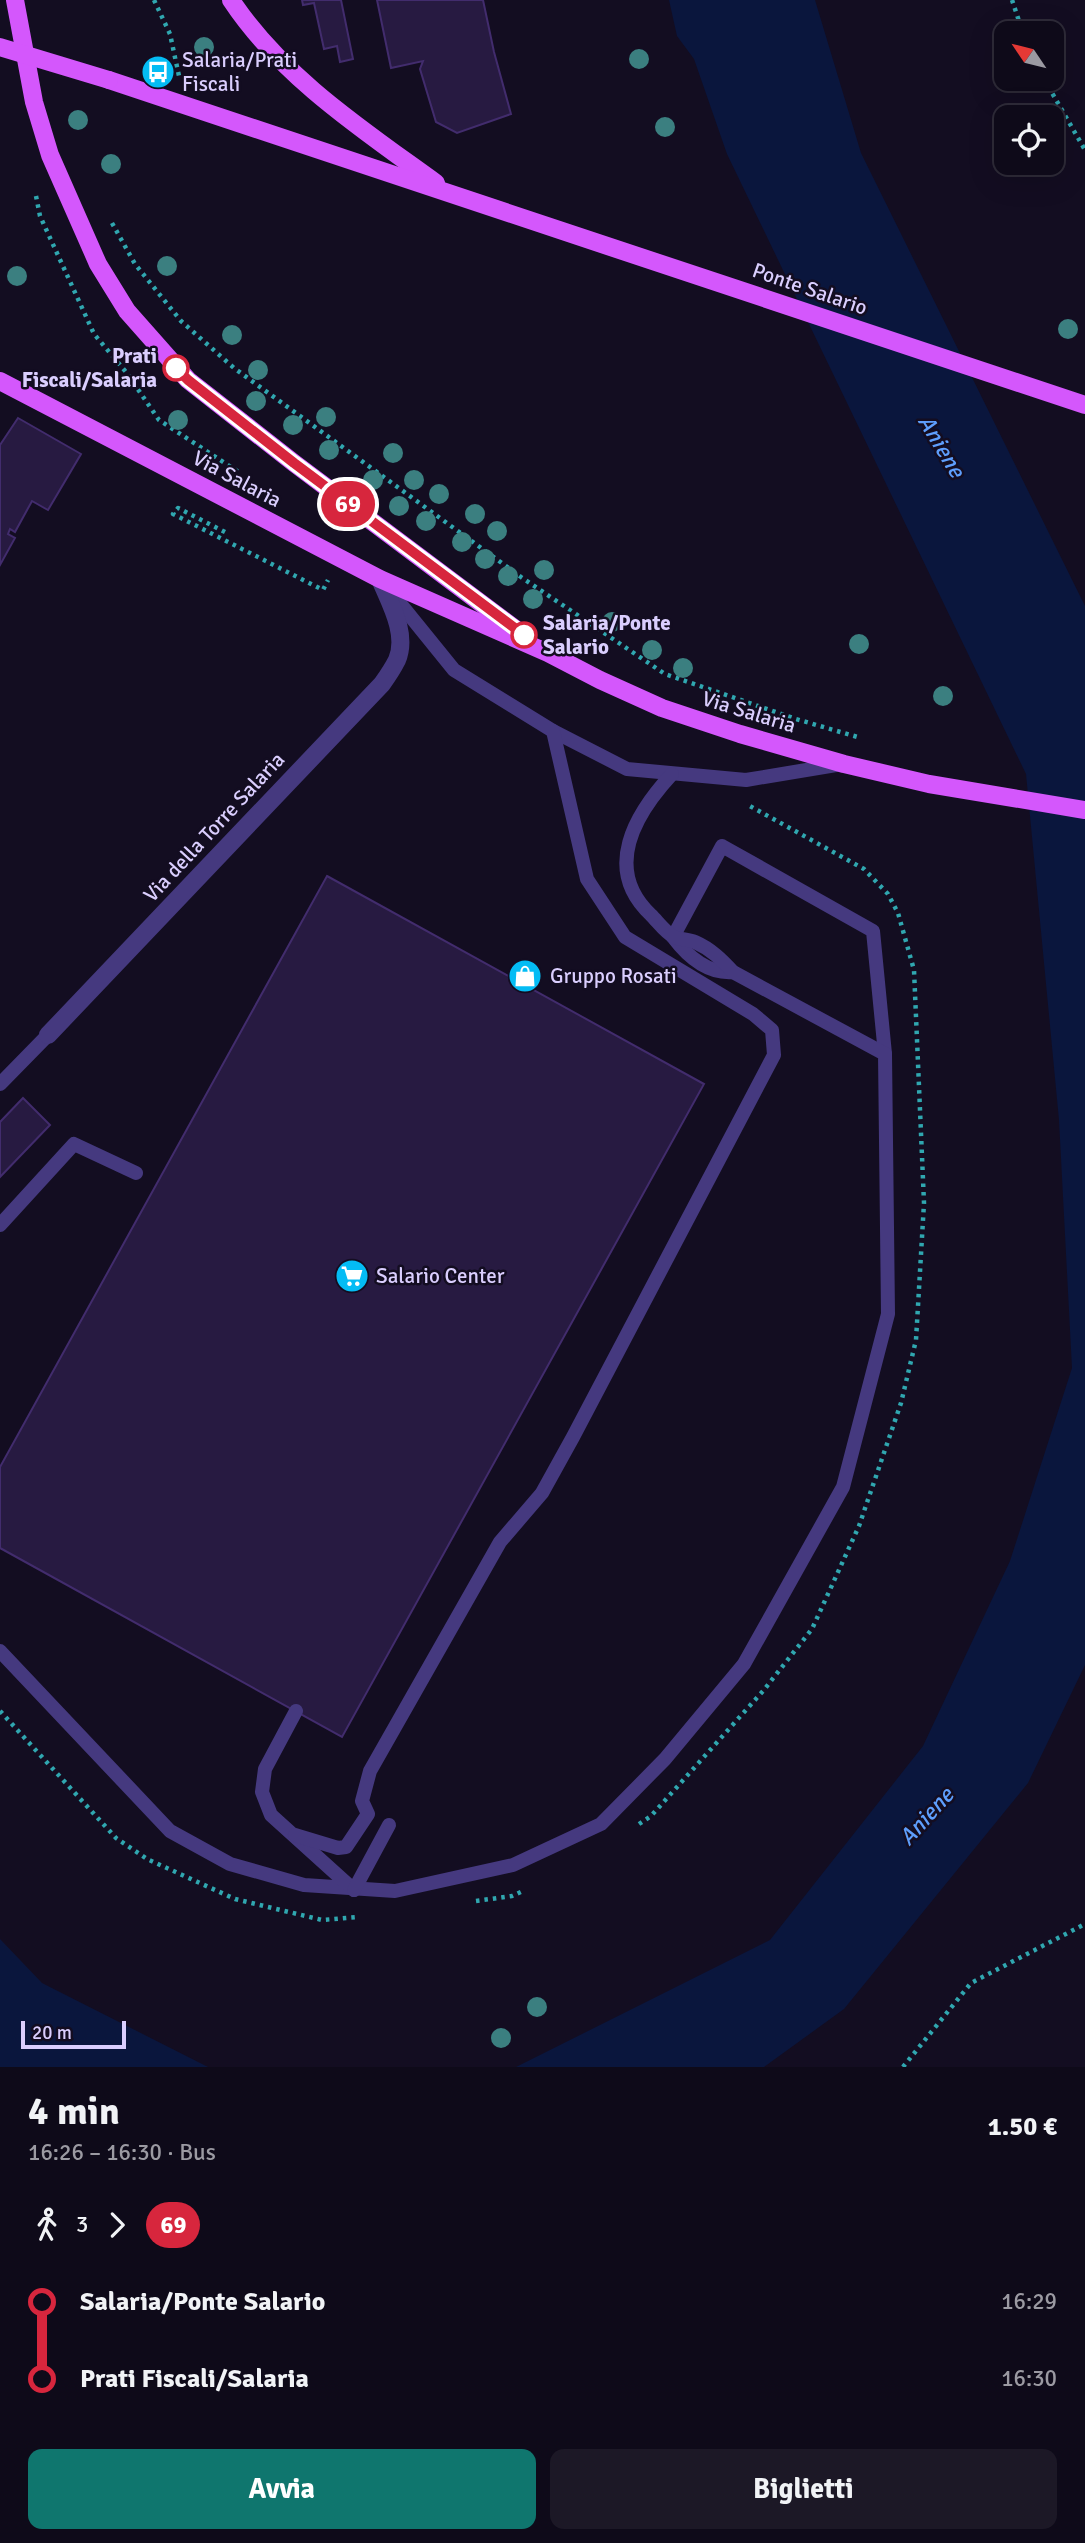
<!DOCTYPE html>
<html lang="it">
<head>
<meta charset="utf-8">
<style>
  :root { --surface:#0e0a19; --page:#1c1826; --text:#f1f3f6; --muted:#9b9aa2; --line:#2e2b38; --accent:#0f766e }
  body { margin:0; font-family:Signika,sans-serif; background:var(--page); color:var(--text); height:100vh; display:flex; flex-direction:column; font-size:26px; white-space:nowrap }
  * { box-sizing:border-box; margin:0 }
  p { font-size:23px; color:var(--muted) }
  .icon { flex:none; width:38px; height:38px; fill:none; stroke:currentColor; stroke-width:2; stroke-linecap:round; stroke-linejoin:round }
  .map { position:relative; height:2067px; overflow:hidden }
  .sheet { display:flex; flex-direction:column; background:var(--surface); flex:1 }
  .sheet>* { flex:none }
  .badge { padding:0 14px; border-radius:23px; font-size:24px; line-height:46px }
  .needle { width:46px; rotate:305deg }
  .buttons { position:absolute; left:994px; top:21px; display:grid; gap:14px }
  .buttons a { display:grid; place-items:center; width:70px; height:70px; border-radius:14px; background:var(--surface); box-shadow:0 7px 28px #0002,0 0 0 2px var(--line); font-size:35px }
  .scale { position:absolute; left:21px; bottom:18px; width:105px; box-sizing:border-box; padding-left:7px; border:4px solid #dacefe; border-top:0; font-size:19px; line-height:24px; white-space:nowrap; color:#dacefe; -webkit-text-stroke:5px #130d21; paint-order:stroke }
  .map>.badge { position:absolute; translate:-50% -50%; box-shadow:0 0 0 4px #fff }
  .legs { display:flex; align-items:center; gap:10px; height:77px; padding:0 28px; font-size:23px }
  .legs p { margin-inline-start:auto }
  .headline { display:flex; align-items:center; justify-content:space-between; height:119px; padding:0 28px }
  h1 { font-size:38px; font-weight:700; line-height:52px }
  .primary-button { display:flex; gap:14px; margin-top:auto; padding:14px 28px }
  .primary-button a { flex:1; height:80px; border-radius:14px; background:var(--accent); color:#fff; font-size:28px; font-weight:700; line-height:80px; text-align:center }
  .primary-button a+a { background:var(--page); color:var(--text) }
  ul { padding:0 28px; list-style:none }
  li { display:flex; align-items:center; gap:24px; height:77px; font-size:26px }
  li i { display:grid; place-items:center; width:10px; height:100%; margin:0 9px; background:currentColor }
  li i::after { content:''; width:18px; height:18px; margin:-9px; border:5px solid; border-radius:50%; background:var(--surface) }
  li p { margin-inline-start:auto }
  li:first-child i { background:linear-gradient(#0000 50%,currentColor 0) }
  li:last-child i { background:linear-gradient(currentColor 50%,#0000 0) }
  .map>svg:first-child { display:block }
</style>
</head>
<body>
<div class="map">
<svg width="1085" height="2067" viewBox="0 0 1085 2067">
  <rect width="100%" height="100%" fill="#130d21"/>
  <g fill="#0a163d">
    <path d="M669,0h146l46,153 224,453v1059l-57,118 -184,226 -80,58h-248l254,-127 153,-194 87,-185 62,-193 -13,-248 -33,-346 -299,-620 -33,-95 -17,-23z"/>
    <path d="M0,1939l42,44 166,84h-208z"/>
  </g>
  <g fill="#271a41" stroke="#422c6d" stroke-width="2">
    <path d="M302,0h39l12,59 -13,3 -3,-16 -13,3 -10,-46 -11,2z"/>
    <path d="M377,0h106l11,52 17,62 -54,19 -21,-11 -16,-53 3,-8 -32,7z"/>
    <path d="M18,418l63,36 -33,56 -16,-9 -17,31 -5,-3 -2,5 7,4 -15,27v-120z"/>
    <path d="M327,876l377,208 -362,653 -342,-189v-81z"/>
    <path d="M23,1098l27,27 -50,52v-55z"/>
  </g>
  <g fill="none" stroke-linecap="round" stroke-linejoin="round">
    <g stroke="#30a7b0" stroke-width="4.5" stroke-dasharray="3.5 5" stroke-linecap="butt">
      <path d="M154,0l16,34 9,42"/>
      <path d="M1012,0l11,33"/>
      <path d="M1044,79l41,71"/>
      <path d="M36,196l4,20 54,118 32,38 33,48 81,53"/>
      <path d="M112,223l23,41 46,57 53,47 287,209 144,97 131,45 65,19"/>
      <path d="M225,532l-47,-24 -5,6 150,76 5,-10"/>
      <path d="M0,1711l116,127 31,21 88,40 87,21 35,-3"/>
      <path d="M639,1824l12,-8 112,-125 49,-62 47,-103 42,-123 15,-63 8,-137 -10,-233 -16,-57 -10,-19 -24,-25 -116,-64"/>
      <path d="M476,1901l36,-5 13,-6"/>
      <path d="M903,2067l68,-84 114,-59"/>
    </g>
    <g stroke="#45397f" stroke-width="14">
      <path d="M553,731l74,38 119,11 96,-16"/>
      <path d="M733,972c-26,2 -45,-15 -60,-35l49,-91 151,85 12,123"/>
      <path d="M0,1084l48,-49"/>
      <path d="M0,1225l74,-81 62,29"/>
      <path d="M0,1651l170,180 60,33 74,21 91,6 118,-26 88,-41 64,-65 79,-95 99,-177 45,-173 -3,-260 -152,-82c-11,-12 -22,-23 -38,-30 -6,-3 -14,-2 -21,-5 -8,-4 -16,-15 -23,-22 -49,-46 -16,-101 21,-141"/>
      <path d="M296,1711l-31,58 -3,23 9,23 83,75"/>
      <path d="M295,1835l43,13 8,-1 22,-33 -6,-13 8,-30 130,-229 42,-49 31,-56 201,-382 -2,-25 -19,-16 -128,-77 -38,-58 -34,-148 -99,-61 -64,-79"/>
      <path d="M354,1890l35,-65"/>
    </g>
    <path stroke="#45397f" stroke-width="18" d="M48,1035l334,-351c5,-7 11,-16 15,-24 11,-26 -7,-57 -17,-81"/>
    <g stroke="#d457fc" stroke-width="18">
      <path d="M15,0l19,102 16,53 48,109 29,47 61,69 106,83 228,171"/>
      <path d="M231,0c51,77 132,130 205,183"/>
      <path d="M109,80l976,325"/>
      <path d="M0,381l380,198 168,74 52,27 62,28 78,26 104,30 85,20 156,26"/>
    </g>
    <path stroke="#d457fc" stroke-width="18" d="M0,47l109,33"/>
  </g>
  <g fill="#3b7f80">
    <circle cx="204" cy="47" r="10"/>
    <circle cx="639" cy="59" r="10"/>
    <circle cx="78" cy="120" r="10"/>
    <circle cx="665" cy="127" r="10"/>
    <circle cx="111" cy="164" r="10"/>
    <circle cx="167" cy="266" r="10"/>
    <circle cx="17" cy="276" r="10"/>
    <circle cx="1068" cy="329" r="10"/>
    <circle cx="232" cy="335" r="10"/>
    <circle cx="258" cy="370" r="10"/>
    <circle cx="256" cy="401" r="10"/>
    <circle cx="326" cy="417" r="10"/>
    <circle cx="178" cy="420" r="10"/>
    <circle cx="293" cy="425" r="10"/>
    <circle cx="329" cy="450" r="10"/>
    <circle cx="393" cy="453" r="10"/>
    <circle cx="373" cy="480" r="10"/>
    <circle cx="414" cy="480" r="10"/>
    <circle cx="439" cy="494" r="10"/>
    <circle cx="399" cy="506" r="10"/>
    <circle cx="475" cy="514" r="10"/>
    <circle cx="426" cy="521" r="10"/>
    <circle cx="497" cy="531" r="10"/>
    <circle cx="462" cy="542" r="10"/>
    <circle cx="485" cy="559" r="10"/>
    <circle cx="544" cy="570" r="10"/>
    <circle cx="508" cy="576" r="10"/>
    <circle cx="533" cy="599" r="10"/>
    <circle cx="612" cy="622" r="10"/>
    <circle cx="859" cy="644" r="10"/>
    <circle cx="652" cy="650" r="10"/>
    <circle cx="683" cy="668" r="10"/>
    <circle cx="943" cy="696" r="10"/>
    <circle cx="537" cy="2007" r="10"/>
    <circle cx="501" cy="2038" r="10"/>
  </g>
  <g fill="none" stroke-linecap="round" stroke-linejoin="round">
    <defs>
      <path id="line-1" d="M176,368l12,12 106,83 230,172"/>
    </defs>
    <use href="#line-1" stroke="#fff" stroke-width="16"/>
    <use href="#line-1" stroke="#d7263d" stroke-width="10"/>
  </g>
  <defs>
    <symbol id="bus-disc" viewBox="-11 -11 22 22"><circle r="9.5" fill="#04bcf4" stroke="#130d21"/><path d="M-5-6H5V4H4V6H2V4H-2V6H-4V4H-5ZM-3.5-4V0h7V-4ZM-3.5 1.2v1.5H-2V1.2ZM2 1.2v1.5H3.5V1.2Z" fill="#fff"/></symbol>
    <symbol id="shop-disc" viewBox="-11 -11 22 22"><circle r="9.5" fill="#04bcf4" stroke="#130d21"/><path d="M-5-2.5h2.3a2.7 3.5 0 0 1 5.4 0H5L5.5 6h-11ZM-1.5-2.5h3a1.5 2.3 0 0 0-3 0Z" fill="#fff"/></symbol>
    <symbol id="supermarket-disc" viewBox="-11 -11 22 22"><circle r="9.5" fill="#04bcf4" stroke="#130d21"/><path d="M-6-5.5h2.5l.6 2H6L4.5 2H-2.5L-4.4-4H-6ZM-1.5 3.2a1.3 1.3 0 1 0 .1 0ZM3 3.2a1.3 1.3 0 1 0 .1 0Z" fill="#fff"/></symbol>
  </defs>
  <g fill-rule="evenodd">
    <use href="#bus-disc" x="139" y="53" width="38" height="38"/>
    <use href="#shop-disc" x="506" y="957" width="38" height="38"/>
    <use href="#supermarket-disc" x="333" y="1257" width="38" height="38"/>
  </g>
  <g fill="#fff" stroke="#d7263d" stroke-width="3.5">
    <circle cx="176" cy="368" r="12"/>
    <circle cx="524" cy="635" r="12"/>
  </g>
  <g text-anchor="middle" stroke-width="5" stroke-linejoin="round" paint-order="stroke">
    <g font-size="21" fill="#dacefe" stroke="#130d21" text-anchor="start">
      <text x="182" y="67">Salaria/Prati<tspan x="182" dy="24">Fiscali</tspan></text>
      <text x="550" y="983">Gruppo Rosati</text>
      <text x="376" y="1283">Salario Center</text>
    </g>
    <g font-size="21" fill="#dacefe" stroke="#130d21">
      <text transform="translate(810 289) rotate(19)" y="7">Ponte Salario</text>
      <text transform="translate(237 479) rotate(28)" y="7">Via Salaria</text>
      <text transform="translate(749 712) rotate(17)" y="7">Via Salaria</text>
      <text transform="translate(214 827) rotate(-47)" y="7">Via della Torre Salaria</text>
    </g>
    <g font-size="21" font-weight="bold" fill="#dacefe" stroke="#130d21" text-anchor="end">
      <text x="157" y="363">Prati<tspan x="157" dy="24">Fiscali/Salaria</tspan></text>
      <text x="543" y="630" text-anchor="start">Salaria/Ponte<tspan x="543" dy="24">Salario</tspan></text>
    </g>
    <g font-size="23" font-style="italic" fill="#5e9efc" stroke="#130d21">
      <text transform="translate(942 446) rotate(59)" y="8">Aniene</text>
      <text transform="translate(926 1816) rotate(-48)" y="8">Aniene</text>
    </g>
  </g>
</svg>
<div class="buttons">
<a><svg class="needle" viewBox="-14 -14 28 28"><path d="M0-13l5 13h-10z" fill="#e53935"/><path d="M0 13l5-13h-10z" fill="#9b9aa2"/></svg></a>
<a><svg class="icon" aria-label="locate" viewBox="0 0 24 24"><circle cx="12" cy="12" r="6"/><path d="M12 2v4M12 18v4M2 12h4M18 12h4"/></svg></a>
</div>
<div class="scale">20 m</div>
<b class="badge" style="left:348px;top:504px;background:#d7263d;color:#fff">69</b>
</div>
<section class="sheet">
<div class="headline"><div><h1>4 min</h1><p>16:26 – 16:30 · Bus</p></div><b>1.50 €</b></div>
<div class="legs"><svg class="icon" aria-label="walk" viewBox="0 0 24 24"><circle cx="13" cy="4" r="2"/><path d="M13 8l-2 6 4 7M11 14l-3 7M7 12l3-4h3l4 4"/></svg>3<svg class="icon" aria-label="forward" viewBox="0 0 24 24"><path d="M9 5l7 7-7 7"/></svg><b class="badge" style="background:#d7263d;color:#fff">69</b></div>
<ul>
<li><i style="color:#d7263d"></i><b>Salaria/Ponte Salario</b><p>16:29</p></li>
<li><i style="color:#d7263d"></i><b>Prati Fiscali/Salaria</b><p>16:30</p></li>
</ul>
<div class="primary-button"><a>Avvia</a><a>Biglietti</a></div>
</section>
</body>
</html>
